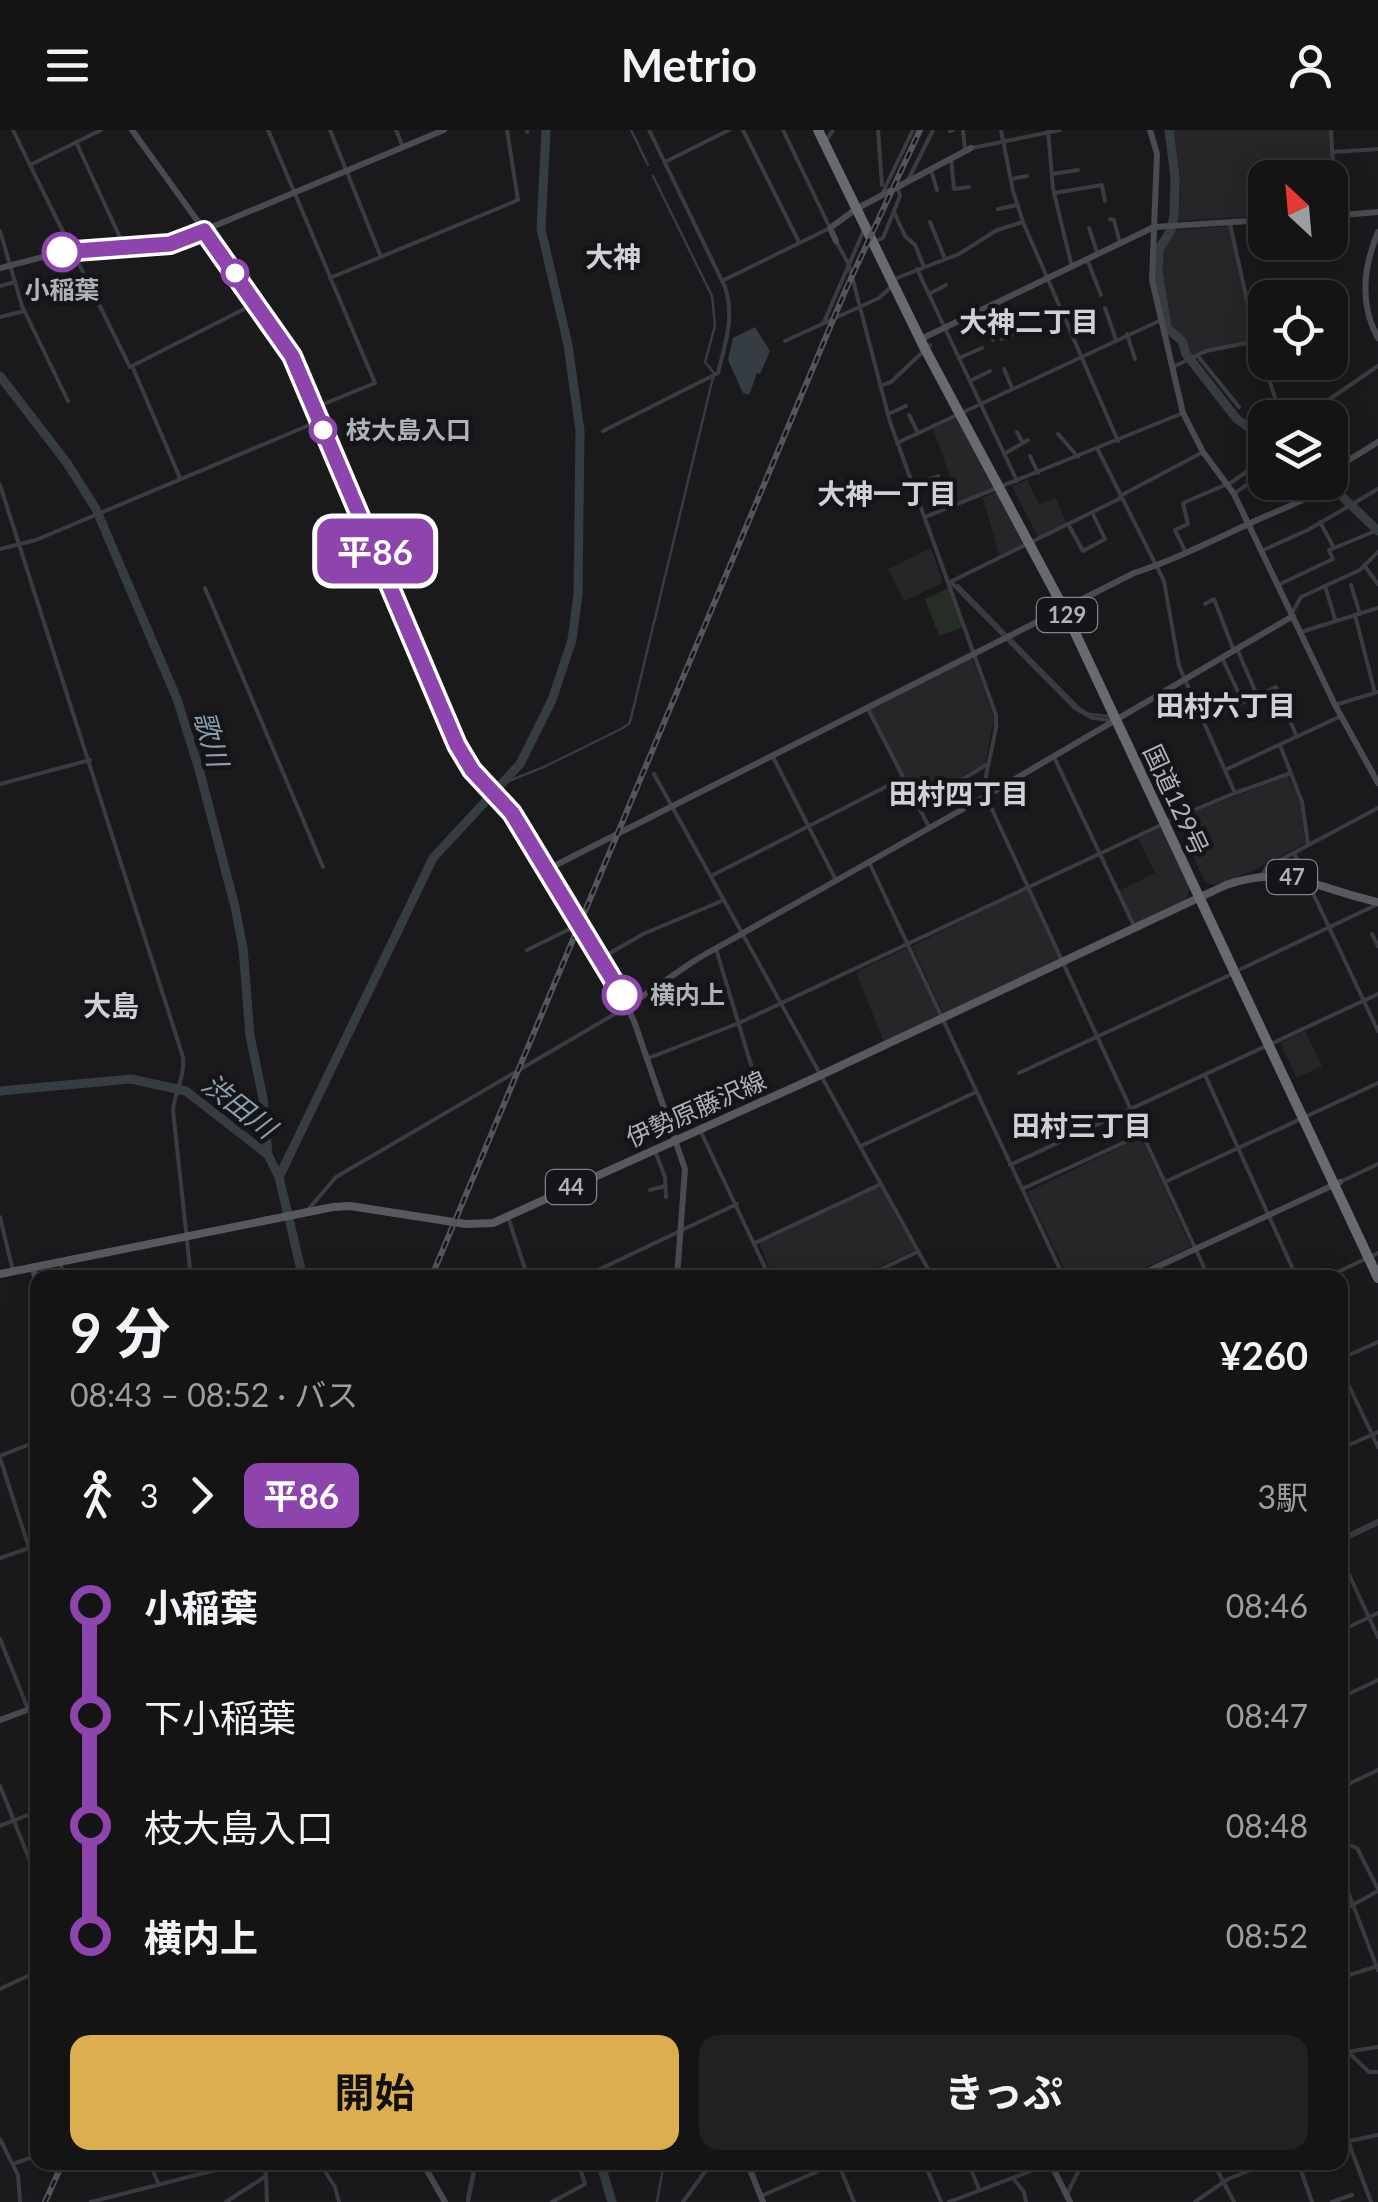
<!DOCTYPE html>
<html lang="ja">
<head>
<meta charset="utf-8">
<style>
  :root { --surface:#141415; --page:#212122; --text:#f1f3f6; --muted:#9d9ea0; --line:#333334; --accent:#ddae50 }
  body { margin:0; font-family:Lato,"Noto Sans JP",sans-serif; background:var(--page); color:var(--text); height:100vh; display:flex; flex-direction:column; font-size:38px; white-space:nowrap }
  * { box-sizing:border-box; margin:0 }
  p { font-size:32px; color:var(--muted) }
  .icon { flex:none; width:55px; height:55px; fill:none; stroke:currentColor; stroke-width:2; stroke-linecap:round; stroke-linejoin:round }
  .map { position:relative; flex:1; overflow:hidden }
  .details { position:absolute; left:30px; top:1140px; width:1318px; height:900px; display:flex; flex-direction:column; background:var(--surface); border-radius:20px; box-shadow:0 5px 25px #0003,0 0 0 2px var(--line) }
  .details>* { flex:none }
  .badge { padding:0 20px; border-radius:15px; font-size:35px; line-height:65px }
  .needle { width:65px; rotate:334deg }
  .tools { position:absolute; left:1248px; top:30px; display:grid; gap:20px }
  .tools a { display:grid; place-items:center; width:100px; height:100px; border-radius:20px; background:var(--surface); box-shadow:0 5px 25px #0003,0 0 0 2px var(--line); font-size:50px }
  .map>.badge { position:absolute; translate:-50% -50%; box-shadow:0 0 0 5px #fff }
  .legs { display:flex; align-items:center; gap:15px; height:110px; padding:0 40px; font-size:32px }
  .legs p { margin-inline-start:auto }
  .summary { display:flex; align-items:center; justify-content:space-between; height:170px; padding:0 40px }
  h1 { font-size:55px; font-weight:700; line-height:75px }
  .cta { display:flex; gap:20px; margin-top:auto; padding:20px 40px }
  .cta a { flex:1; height:115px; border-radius:20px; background:var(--accent); color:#111; font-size:40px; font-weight:700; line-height:115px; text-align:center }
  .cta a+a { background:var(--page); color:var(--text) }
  ul { padding:0 40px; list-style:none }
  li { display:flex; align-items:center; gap:35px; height:110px; font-size:38px }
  li i { display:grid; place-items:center; width:15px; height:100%; margin:0 12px; background:currentColor }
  li i::after { content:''; width:25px; height:25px; margin:-12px; border:8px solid; border-radius:50%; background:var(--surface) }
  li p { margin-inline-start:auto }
  li:first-child i { background:linear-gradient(#0000 50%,currentColor 0) }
  li:last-child i { background:linear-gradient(currentColor 50%,#0000 0) }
  header { display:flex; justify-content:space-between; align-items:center; height:130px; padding:0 40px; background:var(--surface); font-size:45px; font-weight:700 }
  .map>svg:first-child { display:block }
</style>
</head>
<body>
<header><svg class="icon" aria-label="menu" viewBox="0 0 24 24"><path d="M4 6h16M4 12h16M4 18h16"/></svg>Metrio<svg class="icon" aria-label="person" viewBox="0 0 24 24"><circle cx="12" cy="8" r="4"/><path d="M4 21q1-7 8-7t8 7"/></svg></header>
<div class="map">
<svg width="1378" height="2072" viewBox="0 0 1378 2072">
  <rect width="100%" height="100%" fill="#1a1a1c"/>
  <g fill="#262629">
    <path d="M1170,0h160l4,81 -4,1v-34h-65v38l-92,5 2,-44z"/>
    <path d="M1229,96l25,113 -65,17 -6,-17 -15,-12 -8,-34v-44l15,-19z"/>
    <path d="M956,288l37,70 -34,13 -26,-72z"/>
    <path d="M1027,350l12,24 17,-6 10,25 -28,14 -26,-51z"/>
    <path d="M996,362l27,52 -24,11 -16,-57z"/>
    <path d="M931,418l12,35 -39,18 -16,-32z"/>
    <path d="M972,528l22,60 -9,46 -28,15 -44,12 -43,-82z"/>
    <path d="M1288,646l12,26 5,41 -55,29 -36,13 -9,-3 -27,-58 4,-3 -1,-4z"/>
    <path d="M1161,697l29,62 -4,10 -51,25 -16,-33 36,-18 -17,-35z"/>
    <path d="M1027,759l33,71 -116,55 -32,-69z"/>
    <path d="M907,818l32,69 -55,25 -28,-70z"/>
    <path d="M1305,901l17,35 -25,12 -17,-35z"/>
    <path d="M1141,1007l50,110 -65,30h-58l-41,-85z"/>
    <path d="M877,1057l4,2 33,59 -1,3 -56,26 -84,1 -14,-36z"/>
  </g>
  <path fill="#262d27" d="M948,458l15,39 -24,9 -14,-37z"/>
  <path fill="#353d43" d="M755,197l15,24 -10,23 -3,-1 -8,22 -6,-2 -15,-33 5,-22z"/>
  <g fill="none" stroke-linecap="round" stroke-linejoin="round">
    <g stroke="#353d43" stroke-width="2.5">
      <path d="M631,0l17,35"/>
      <path d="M958,455l48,49"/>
      <path d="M1011,509l68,69 10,6 19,2"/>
      <path d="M504,653l42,-17 75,-37 8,-5 2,-6 83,-345 -9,-11 10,-36 -3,-30 -59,-120"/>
      <path d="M1340,1412l38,-18"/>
      <path d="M467,2070l7,-36"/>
      <path d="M657,2072l7,-40"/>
    </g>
    <g stroke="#353d43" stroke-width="9">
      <path d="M1169,0l6,47 -1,38 -3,15 -12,19 -1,22 9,57 15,13 4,13 50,64 29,22"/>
      <path d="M0,246l67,87 29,46 81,190 22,70 36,138 8,41 7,88 13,62 5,57"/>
      <path d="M1327,352l51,49"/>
      <path d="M0,961l131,-12 55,12 82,64 11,22 24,101"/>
      <path d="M279,1047l154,-319 87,-94 32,-64 20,-60 6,-46 2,-163 -12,-86 -27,-116 5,-99"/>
      <path d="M600,2032l12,40"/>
    </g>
    <g stroke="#3b3c40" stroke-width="4">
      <path d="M13,0l17,35"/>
      <path d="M101,0l-71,35 100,202 126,-64"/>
      <path d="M268,0l107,253 -61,25"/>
      <path d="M330,0l51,127"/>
      <path d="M396,0l7,17"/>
      <path d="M743,0l56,112"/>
      <path d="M878,0l4,55"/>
      <path d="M963,0l2,20"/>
      <path d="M1001,0l12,61 10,31 95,219"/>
      <path d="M1048,0l5,59 19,78"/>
      <path d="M1331,0l5,85"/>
      <path d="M950,1l3,-1"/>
      <path d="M527,2v-2"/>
      <path d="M828,8l5,-8"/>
      <path d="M76,12l48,104"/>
      <path d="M972,18l88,-18"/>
      <path d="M1333,22l45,-3"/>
      <path d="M951,28l3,31 15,-2"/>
      <path d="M665,32l64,-32"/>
      <path d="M931,40l6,20"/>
      <path d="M1052,44l26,-4"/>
      <path d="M1011,49l16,-3"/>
      <path d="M908,50l25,-50"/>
      <path d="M1054,63l48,-8 3,16"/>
      <path d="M881,66l32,-66"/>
      <path d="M998,79l19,-4"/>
      <path d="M894,82l11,24 10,9 9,22"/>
      <path d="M1110,89l4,1 6,23"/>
      <path d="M930,92l15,37"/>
      <path d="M1230,94l26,117 26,77"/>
      <path d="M1089,98l8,24"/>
      <path d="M0,101l22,75 46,95"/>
      <path d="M878,110l5,-2 17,-42 -2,-7"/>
      <path d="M836,111l13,24 41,157 106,293v13l-13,62 226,488"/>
      <path d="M1087,129l14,36"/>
      <path d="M917,139l100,212"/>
      <path d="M330,148l188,-78 -11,-70"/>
      <path d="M897,148l62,-24 38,-24 26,-8"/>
      <path d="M722,151l108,-53 -47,-98"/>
      <path d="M0,156l15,-4"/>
      <path d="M929,164l17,-9"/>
      <path d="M992,175l16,32"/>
      <path d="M1105,178l11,32"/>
      <path d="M977,182l16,28"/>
      <path d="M0,187l24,-6"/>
      <path d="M824,192l40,-92"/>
      <path d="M1127,204l8,25"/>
      <path d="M1002,209l10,-4"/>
      <path d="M785,211l94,-43 14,-13"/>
      <path d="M1197,225l42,52"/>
      <path d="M959,228l23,-10"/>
      <path d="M1175,236l31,-15 50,-10"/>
      <path d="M133,238l47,110"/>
      <path d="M1004,239l8,19"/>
      <path d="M970,251l20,-10"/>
      <path d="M880,256l11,-4 39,-37"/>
      <path d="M888,284l18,-8"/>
      <path d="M909,285l9,18"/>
      <path d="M1302,288l76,-52"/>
      <path d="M603,301l115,-58c7,-29 17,-56 7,-86l-76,-157"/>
      <path d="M1017,302l6,11"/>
      <path d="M1058,304l20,23"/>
      <path d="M897,313l262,-122"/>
      <path d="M1098,320l66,131 15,85 56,127 -65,27"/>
      <path d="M1004,324l24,-14"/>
      <path d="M1030,326l8,17"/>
      <path d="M1291,352l6,9"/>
      <path d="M0,355l183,572c2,20 -8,34 -10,53l18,168"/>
      <path d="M914,355l24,-9"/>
      <path d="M1234,364l31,-23"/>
      <path d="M1120,366l83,-44"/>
      <path d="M925,387l258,-104"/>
      <path d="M1068,394l15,27 22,-12 -13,-27"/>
      <path d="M1334,418l39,-16"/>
      <path d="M0,419l36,-9 283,-119"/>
      <path d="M1261,421l47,-21 70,-41"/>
      <path d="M1186,423l-11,-23 13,-6 -5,-21 49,-21 31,-22"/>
      <path d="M1364,435l14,19"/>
      <path d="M952,451l169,-83"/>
      <path d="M951,452l124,126 17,10 19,2"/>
      <path d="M1278,455l55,-26 -4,-9 5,-2 -14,-26"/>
      <path d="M1351,455l9,29"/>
      <path d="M1325,456l10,33"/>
      <path d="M205,458l118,279"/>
      <path d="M1205,474l9,-5 20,52"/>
      <path d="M1292,483l9,-16 59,-27 18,-18"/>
      <path d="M1355,485l20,78"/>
      <path d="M1301,502l77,-24"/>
      <path d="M1237,519l20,46"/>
      <path d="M1222,528l21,44"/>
      <path d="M1335,575l43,-13"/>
      <path d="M867,577l62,120"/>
      <path d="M1204,591l72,-34 21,50"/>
      <path d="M1280,615l22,57 6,42"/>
      <path d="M772,625l64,125"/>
      <path d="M1054,627l81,171"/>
      <path d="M1225,640l114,-53"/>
      <path d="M654,644l279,504"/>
      <path d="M0,654l90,-24"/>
      <path d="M911,663l52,-14 23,-14"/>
      <path d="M1235,663l56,-20"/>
      <path d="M1294,723l84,178"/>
      <path d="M869,732l195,416"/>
      <path d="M1262,745l5,-8 111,-59"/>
      <path d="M711,746l192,-98"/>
      <path d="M1372,804l6,12"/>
      <path d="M716,819l46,152"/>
      <path d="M527,820l51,-25"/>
      <path d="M600,829l43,-25 81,-34"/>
      <path d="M1241,839l137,-65"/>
      <path d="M646,929l93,-36 422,-198"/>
      <path d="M1019,943l213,-99"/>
      <path d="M1205,945l92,203"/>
      <path d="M0,964v-1"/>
      <path d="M700,1000l70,148"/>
      <path d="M861,1016l115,-54"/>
      <path d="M655,1021l10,26 1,20"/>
      <path d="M1010,1035l368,-171"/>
      <path d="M1342,1051l36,-17"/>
      <path d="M1165,1052l213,-99"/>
      <path d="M1022,1059l121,-55"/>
      <path d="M650,1060l15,-4"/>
      <path d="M306,1082l30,-35 289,-169"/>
      <path d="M0,1087l13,54"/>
      <path d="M508,1087l20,61"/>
      <path d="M755,1113l126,-59"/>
      <path d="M61,1132l1,16"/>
      <path d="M581,1148l156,-74"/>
      <path d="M863,1148l54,-26"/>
      <path d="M1325,1148l53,-25"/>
      <path d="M1340,1229l38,-17"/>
      <path d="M1340,1237l38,80"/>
      <path d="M1340,1319l38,-17"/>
      <path d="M0,1326l38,-15"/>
      <path d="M0,1328l29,90"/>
      <path d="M1340,1409l38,-18"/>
      <path d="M1340,1425l38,82"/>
      <path d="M0,1428l38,-13"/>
      <path d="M1340,1501l38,-18"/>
      <path d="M0,1509l28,70"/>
      <path d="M1340,1568l38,-18"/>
      <path d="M1340,1593l3,7 -3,2"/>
      <path d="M0,1656l38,95"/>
      <path d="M1340,1658l38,-18"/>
      <path d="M0,1696l38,-15"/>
      <path d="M1342,1700l7,15 8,3 21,41"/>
      <path d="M1340,1741l38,99"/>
      <path d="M1340,1782l38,-21"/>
      <path d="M1340,1848l38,-12"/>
      <path d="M0,1859l38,-18"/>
      <path d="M1340,1891l8,31 21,20h9"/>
      <path d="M1340,1923l38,-6"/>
      <path d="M0,2009l18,36 2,27"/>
      <path d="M1348,2011l23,61"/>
      <path d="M1340,2013l38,-8"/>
      <path d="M149,2032l10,23"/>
      <path d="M319,2032l16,25 4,15"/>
      <path d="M924,2032l17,40"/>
      <path d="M968,2032l11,27"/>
      <path d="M1213,2032l21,40"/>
      <path d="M1298,2032l14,40"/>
      <path d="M13,2034l25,-9"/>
      <path d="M839,2035l15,37"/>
      <path d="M266,2046l1,26"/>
      <path d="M1013,2048l11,14 2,10"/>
      <path d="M1067,2064l11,-22 -1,-10"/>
      <path d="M761,2066l78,-34"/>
      <path d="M91,2072l156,-40"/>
      <path d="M226,2072l40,-26 -2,-14"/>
      <path d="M468,2072l8,-40"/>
      <path d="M552,2072l33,-18 -7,-22"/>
      <path d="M683,2072l29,-40"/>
      <path d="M949,2072l106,-40"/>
      <path d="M1195,2072l33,-23 43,-17"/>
      <path d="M1332,2072l20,-7"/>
    </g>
    <g stroke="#4a4b50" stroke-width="6">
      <path d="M132,0l155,215 170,400 15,25 40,43 104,171 18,37 51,148 -8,109"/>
      <path d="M1150,0l7,24 -5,126 31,133 20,39 31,42 101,211 43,78"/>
      <path d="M1330,86l48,-4"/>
      <path d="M1378,102c-15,36 -19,72 0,106"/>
      <path d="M836,111l-6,-13 26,-19 115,-61"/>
      <path d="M0,138l70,-18 106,-8 268,-112"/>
      <path d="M921,209l233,-112 111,-7"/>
      <path d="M1330,347l19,-17 29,-18"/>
      <path d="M544,741l590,-298c43,-14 82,-34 123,-53 23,-11 51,-18 68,-38"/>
      <path d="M628,876l69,-47 289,-163 307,-180"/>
      <path d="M33,1137l5,26"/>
      <path d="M1133,1148l207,-96"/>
      <path d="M0,1590l38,-14"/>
      <path d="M422,2032l23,40"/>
      <path d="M747,2032l16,40"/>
      <path d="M1050,2032l20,40"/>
    </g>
    <path stroke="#58595f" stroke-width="8" d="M0,1144l333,-67 17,-1 116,18 27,-1 328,-148 405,-190c61,-22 94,5 152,17"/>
    <path stroke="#686a71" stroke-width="10" d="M818,0l107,219 138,258 315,671"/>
    <defs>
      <g id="rail">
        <path d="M431,1148l415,-989 74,-159"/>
        <path d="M45,2072l18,-40"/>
      </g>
    </defs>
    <use href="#rail" stroke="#55565b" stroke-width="6"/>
    <use href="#rail" stroke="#151517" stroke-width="2.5" stroke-dasharray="8" stroke-linecap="butt"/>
  </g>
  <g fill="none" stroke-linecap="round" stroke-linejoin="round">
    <defs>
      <path id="line-1" d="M62,122l108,-8 34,-13 88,125 165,389 15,25 40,43 110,182"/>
    </defs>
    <use href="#line-1" stroke="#fff" stroke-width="22"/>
    <use href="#line-1" stroke="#8e44ad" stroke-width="15"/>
  </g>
  <g fill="#fff" stroke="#8e44ad" stroke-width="5">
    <circle cx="62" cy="122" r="18"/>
    <circle cx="235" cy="143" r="12"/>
    <circle cx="323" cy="300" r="12"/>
    <circle cx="622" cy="865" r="18"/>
  </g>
  <g text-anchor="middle" stroke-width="9" stroke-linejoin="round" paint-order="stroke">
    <g fill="#151517" stroke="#808389" stroke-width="2.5">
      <rect x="1037" y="468" width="60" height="34" rx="8"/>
      <rect x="1267" y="730" width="50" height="34" rx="8"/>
      <rect x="546" y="1040" width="50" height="34" rx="8"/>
    </g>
    <g font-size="22" font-weight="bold" fill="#aeb2ba">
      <text x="1067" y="493">129</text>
      <text x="1292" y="755">47</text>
      <text x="571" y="1065">44</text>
    </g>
    <g font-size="25" font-weight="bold" fill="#aeb2ba" stroke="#151517" text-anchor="start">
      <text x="62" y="169" text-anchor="middle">小稲葉</text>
      <text x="346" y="309">枝大島入口</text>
      <text x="650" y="874">横内上</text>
    </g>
    <g font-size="25" fill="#aeb2ba" stroke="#151517">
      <text transform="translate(1176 670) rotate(65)" y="9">国道129号</text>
      <text transform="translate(696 979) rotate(-24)" y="9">伊勢原藤沢線</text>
    </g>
    <g font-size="28" font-weight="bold" fill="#ced1d6" stroke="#151517">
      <text x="613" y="137">大神</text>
      <text x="1029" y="202">大神二丁目</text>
      <text x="887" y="374">大神一丁目</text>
      <text x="1226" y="586">田村六丁目</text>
      <text x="959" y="674">田村四丁目</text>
      <text x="111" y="886">大島</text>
      <text x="1082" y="1006">田村三丁目</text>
    </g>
    <g font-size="28" font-style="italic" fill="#8a9eb0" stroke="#151517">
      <text transform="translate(211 609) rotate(74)" y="10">歌川</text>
      <text transform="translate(239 976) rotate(38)" y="10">渋田川</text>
    </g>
  </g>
</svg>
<div class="tools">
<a><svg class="needle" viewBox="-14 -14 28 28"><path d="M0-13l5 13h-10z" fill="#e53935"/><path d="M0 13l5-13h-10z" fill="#9d9ea0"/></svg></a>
<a><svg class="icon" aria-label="locate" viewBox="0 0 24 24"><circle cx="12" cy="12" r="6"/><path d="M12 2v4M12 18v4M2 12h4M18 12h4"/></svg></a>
<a><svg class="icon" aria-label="layers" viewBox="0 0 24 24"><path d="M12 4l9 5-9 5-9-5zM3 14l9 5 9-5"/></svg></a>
</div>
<b class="badge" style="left:375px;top:421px;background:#8e44ad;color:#fff">平86</b>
<section class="details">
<div class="summary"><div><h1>9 分</h1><p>08:43 – 08:52 · バス</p></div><b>¥260</b></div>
<div class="legs"><svg class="icon" aria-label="walk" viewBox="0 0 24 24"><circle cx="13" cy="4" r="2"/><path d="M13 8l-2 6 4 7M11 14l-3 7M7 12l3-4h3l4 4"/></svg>3<svg class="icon" aria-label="forward" viewBox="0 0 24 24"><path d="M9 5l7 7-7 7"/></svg><b class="badge" style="background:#8e44ad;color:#fff">平86</b><p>3駅</p></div>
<ul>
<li><i style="color:#8e44ad"></i><b>小稲葉</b><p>08:46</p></li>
<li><i style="color:#8e44ad"></i><span>下小稲葉</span><p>08:47</p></li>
<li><i style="color:#8e44ad"></i><span>枝大島入口</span><p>08:48</p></li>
<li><i style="color:#8e44ad"></i><b>横内上</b><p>08:52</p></li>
</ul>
<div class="cta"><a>開始</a><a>きっぷ</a></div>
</section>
</div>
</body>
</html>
